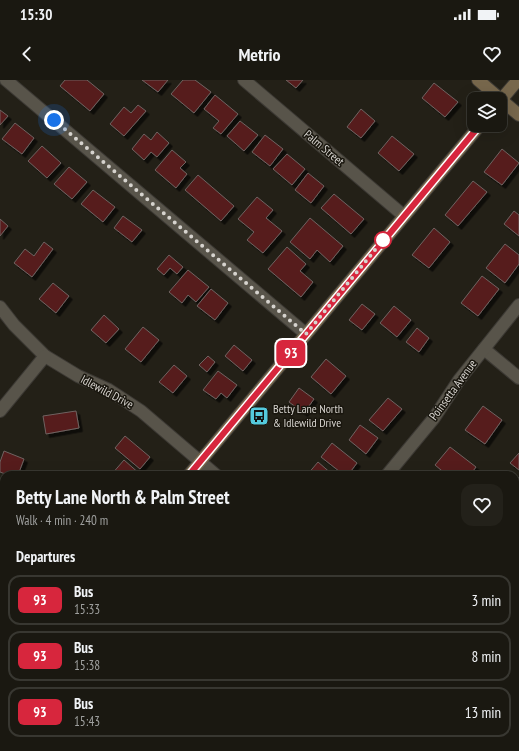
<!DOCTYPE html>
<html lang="en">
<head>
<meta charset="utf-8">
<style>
  :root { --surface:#1a1811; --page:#23211a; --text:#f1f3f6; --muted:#9fa09f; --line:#383731 }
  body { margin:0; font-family:"PT Sans Narrow",sans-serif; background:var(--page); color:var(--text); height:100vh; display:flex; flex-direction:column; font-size:15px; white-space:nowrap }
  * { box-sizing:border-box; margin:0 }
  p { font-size:13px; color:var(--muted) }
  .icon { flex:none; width:22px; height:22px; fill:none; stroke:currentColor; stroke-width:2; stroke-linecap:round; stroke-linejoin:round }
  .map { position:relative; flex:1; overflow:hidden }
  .panel { position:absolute; left:0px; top:391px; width:519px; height:280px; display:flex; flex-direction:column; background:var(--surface); border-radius:12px 12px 0 0; box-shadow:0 4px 16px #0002,0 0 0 1px var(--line) }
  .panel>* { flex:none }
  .badge { padding:0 8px; border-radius:6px; font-size:14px; line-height:26px }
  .fabs { position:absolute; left:467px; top:12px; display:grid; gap:8px }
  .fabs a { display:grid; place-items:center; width:40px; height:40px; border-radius:8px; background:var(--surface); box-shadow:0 4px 16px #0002,0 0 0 1px var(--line); font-size:20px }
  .you { position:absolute; width:20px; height:20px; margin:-10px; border:3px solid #fff; border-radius:50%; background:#1a73e8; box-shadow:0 0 0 6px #1a73e833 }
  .map>.badge { position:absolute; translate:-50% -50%; box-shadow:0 0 0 2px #fff }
  h2 { padding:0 16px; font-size:15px; line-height:36px }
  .round { display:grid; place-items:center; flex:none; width:42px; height:42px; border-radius:12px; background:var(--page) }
  .summary { display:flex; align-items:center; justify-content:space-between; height:68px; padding:0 16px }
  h1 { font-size:19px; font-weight:700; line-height:30px }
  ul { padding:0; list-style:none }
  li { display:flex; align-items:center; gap:12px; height:50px; margin:0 8px 6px; padding:0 8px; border:2px solid var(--line); border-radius:12px }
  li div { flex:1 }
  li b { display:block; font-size:15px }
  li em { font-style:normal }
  li .badge { min-width:44px; font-weight:700; text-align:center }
  .status { display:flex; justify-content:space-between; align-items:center; height:28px; padding:0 20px; background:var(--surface); direction:ltr }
  .status svg { height:11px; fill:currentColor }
  header { display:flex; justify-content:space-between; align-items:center; height:52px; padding:0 16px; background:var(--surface); font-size:18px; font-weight:700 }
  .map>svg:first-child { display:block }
</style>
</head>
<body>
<div class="status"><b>15:30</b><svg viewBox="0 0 49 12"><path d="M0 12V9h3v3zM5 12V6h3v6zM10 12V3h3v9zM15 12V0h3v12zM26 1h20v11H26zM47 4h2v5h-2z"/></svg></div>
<header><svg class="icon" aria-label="back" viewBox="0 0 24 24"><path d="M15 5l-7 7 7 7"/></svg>Metrio<svg class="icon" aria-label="heart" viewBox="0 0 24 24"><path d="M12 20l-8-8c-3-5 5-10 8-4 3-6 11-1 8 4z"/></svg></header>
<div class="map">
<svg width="519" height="671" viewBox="0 0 519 671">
  <defs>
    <filter id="shadow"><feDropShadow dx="3.5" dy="3.5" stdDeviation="0" flood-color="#0009"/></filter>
  </defs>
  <rect width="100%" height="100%" fill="#232017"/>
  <g fill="#115433">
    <path d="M519,482v189h-142l3,-4h135v-180z"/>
    <path d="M169,667h180l7,4h-191z"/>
  </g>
  <g fill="#561b1b" stroke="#6f6361" filter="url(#shadow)">
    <path d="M65,0h22l17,14 -14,17 -30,-25z"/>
    <path d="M142,0h26l-10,12z"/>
    <path d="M183,0h12l16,12 -17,21 -23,-19z"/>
    <path d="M286,0h17l-7,8z"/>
    <path d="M434,3l24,19 -13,15 -23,-19z"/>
    <path d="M215,15l23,19 -17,20 -8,-6 6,-7 -15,-12z"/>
    <path d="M138,25l8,6 -22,25 -14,-12 14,-17 7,6z"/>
    <path d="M361,29l14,12 -14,17 -14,-11z"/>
    <path d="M0,30l8,6 -8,9z"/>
    <path d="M240,41l18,14 -14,16 -17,-15z"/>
    <path d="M15,43l19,15 -12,16 -20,-15z"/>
    <path d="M157,52l12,11 -12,14 -6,-5 -7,8 -12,-11 12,-15 7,6z"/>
    <path d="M265,55l18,14 -13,17 -18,-14z"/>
    <path d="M392,56l22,18 -15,17 -21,-18z"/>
    <path d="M42,66l19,17 -14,15 -19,-17z"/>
    <path d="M502,69l17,14 -17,22 -18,-13z"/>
    <path d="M172,70l14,12 -6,6 7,6 -11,14 -21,-18z"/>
    <path d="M287,74l18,15 -13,16 -19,-16z"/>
    <path d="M69,87l18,15 -15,17 -18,-15z"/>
    <path d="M308,93l16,13 -13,17 -16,-13z"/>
    <path d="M198,95l36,31 -13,15 -36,-31z"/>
    <path d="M473,101l14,11 -29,34 -13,-11z"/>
    <path d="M93,110l22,17 -12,15 -22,-18z"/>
    <path d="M334,114l30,25 -13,15 -30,-26z"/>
    <path d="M257,117l16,13 -7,8 16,13 -19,22 -16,-13 7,-8 -16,-13z"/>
    <path d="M514,131l5,4v21l-15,-12z"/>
    <path d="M123,136l19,14 -10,12 -18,-14z"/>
    <path d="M310,138l33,28 -13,16 -13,-12 -7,9 -20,-17z"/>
    <path d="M0,139l8,7 -8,10z"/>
    <path d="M434,148l16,14 -21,26 -17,-13z"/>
    <path d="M44,162l9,7 -21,28 -18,-14 11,-14 9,7z"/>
    <path d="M505,164l14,11v9l-14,19 -19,-15z"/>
    <path d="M287,167l19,17 -6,7 13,11 -12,15 -33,-28z"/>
    <path d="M169,175l14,12 -6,7 -7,-6 -6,7 -7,-6z"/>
    <path d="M188,190l21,17 -13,15 -8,-7 -6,8 -13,-11z"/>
    <path d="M482,196l17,13 -21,27 -17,-13z"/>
    <path d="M53,203l16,13 -13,17 -17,-14z"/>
    <path d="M211,209l17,14 -13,17 -18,-14z"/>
    <path d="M362,224l13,10 -13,16 -13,-10z"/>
    <path d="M394,226l17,14 -14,17 -17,-14z"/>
    <path d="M104,235l15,14 -13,14 -15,-13z"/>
    <path d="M143,247l16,13 -18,22 -16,-13z"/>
    <path d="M417,248l12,10 -10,14 -13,-10z"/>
    <path d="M234,265l18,15 -9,11 -18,-15z"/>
    <path d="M208,276l7,6 -8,10 -8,-7z"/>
    <path d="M326,279l20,17 -15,18 -20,-17z"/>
    <path d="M174,285l13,11 -14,17 -14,-11z"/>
    <path d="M218,291l19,14 -10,13 -6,-5 -5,6 -13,-9z"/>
    <path d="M299,308l15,11 -10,14 -15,-11z"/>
    <path d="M388,318l14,11 -19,22 -14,-11z"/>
    <path d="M483,326l19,14 -17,24 -20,-14z"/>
    <path d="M76,331l3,17 -33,6 -3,-18z"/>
    <path d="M360,345l18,13 -12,16 -17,-14z"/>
    <path d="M125,356l25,21 -10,12 -25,-21z"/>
    <path d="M332,363l25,20 -9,12h-4l-23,-18z"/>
    <path d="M450,367l26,20 -6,8h-23l-12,-10z"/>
    <path d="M4,371l20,8 -6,16h-10l-8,-3v-10z"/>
    <path d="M519,373v17l-9,-7z"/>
    <path d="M124,380l17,15h-30z"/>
    <path d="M318,382l15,13h-26z"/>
    <path d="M515,395l4,3v24l-2,2 -2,-2z"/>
    <path d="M4,401v18h-4v-17z"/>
    <path d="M0,525l4,3v6l-4,5z"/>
    <path d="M10,667h23l-3,4h-15z"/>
  </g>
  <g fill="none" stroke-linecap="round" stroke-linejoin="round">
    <defs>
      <g id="street">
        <path d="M6,0l300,254"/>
        <path d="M244,0l159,135"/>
        <path d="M0,227l14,18 31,31 33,20 31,14 32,21 75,64"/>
        <path d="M484,269l35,29"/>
        <path d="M0,331l45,-55"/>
        <path d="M387,395l47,-57 25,-38 60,-75"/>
        <path d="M515,477l4,-5"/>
        <path d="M0,482l4,4"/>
        <path d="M156,671l4,-4"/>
      </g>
      <g id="secondary">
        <path d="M478,0l41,35"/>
        <path d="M500,21l18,-21"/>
        <path d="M189,395l291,-350"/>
        <path d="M0,625l4,-5"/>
      </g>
    </defs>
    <use href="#street" stroke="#3c3934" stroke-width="14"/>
    <use href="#secondary" stroke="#3c3934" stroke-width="14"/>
    <use href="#street" stroke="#58544a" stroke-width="12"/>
    <use href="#secondary" stroke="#77674c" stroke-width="12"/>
  </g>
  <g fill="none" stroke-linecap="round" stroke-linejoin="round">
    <defs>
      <path id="line" d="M189,395l291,-350"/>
    </defs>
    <use href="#line" stroke="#fff" stroke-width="9"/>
    <use href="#line" stroke="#d7263d" stroke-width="6"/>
    <path stroke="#d6d3ce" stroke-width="4" stroke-dasharray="0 7.2" d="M54,40l252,214 78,-95 -1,1"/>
  </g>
  <defs>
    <symbol id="bus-square" viewBox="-11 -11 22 22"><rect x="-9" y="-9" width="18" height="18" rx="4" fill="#54cadd" stroke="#19160e"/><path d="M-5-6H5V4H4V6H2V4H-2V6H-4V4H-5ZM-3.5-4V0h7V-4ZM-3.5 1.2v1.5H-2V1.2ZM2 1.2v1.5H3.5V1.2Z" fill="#111"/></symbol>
  </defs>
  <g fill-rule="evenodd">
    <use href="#bus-square" x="248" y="325" width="22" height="22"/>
  </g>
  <circle fill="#fff" stroke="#d7263d" stroke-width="2" cx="383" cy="160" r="8"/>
  <g text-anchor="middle" stroke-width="3" stroke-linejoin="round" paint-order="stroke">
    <g font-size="12" fill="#d6d3ce" stroke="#19160e">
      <text transform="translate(324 68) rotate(40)" y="4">Palm Street</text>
      <text transform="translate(453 310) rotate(-54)" y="4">Poinsetta Avenue</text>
      <text transform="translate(107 312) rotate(28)" y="4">Idlewild Drive</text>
    </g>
    <g font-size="12" fill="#d6d3ce" stroke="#19160e" text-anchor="start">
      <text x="273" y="333">Betty Lane North<tspan x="273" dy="14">&amp; Idlewild Drive</tspan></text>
    </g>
  </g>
</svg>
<div class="fabs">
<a><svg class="icon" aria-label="layers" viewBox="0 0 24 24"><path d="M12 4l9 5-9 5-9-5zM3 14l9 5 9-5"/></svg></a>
</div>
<div class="you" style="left:54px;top:40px"></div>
<b class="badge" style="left:291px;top:273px;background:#d7263d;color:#fff">93</b>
<section class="panel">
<div class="summary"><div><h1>Betty Lane North &amp; Palm Street</h1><p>Walk · 4 min · 240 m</p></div><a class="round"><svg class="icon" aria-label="heart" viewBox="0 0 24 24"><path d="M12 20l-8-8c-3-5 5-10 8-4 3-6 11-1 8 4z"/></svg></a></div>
<h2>Departures</h2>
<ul>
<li><span class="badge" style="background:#d7263d;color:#fff">93</span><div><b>Bus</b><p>15:33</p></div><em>3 min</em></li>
<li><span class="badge" style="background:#d7263d;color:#fff">93</span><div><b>Bus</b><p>15:38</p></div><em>8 min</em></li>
<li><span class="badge" style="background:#d7263d;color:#fff">93</span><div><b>Bus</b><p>15:43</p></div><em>13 min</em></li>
</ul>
</section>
</div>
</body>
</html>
